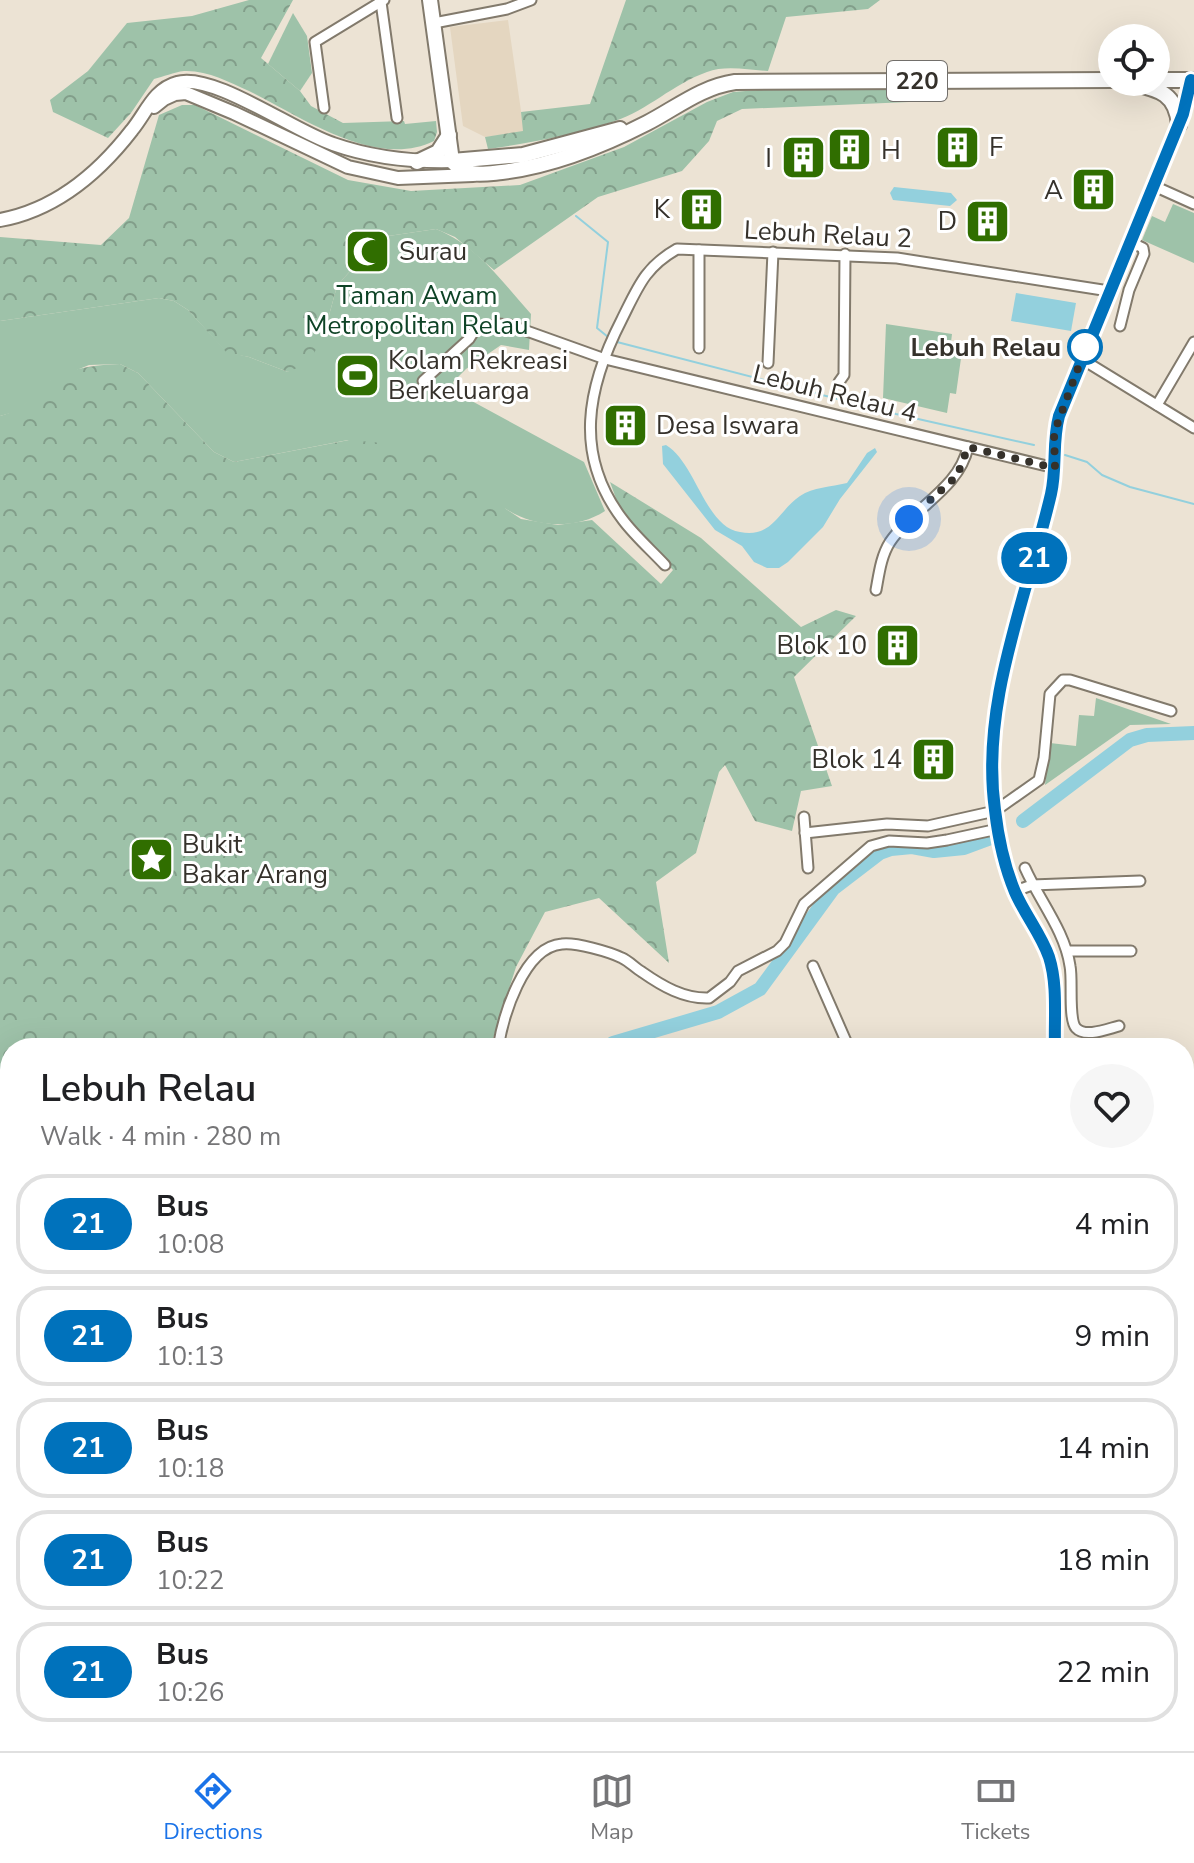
<!DOCTYPE html>
<html lang="en">
<head>
<meta charset="utf-8">
<style>
  :root { --surface:#fff; --page:#f6f6f6; --text:#202124; --muted:#757577; --line:#e0e0e0; --accent:#1a73e8 }
  body { margin:0; font-family:"Nunito Sans",sans-serif; background:var(--page); color:var(--text); height:100vh; display:flex; flex-direction:column; font-size:30px; white-space:nowrap }
  * { box-sizing:border-box; margin:0 }
  p { font-size:26px; color:var(--muted) }
  .icon { flex:none; width:44px; height:44px; fill:none; stroke:currentColor; stroke-width:2; stroke-linecap:round; stroke-linejoin:round }
  .map { position:relative; flex:1; overflow:hidden }
  .drawer { position:absolute; left:0px; top:1038px; width:1194px; height:714px; display:flex; flex-direction:column; background:var(--surface); border-radius:32px 32px 0 0; box-shadow:0 8px 32px #0002 }
  .drawer>* { flex:none }
  .badge { padding:0 16px; border-radius:26px; font-size:28px; line-height:52px }
  .fabs { position:absolute; left:1098px; top:24px; display:grid; gap:16px }
  .fabs a { display:grid; place-items:center; width:72px; height:72px; border-radius:50%; background:var(--surface); box-shadow:0 8px 32px #0002; font-size:40px }
  .you { position:absolute; width:40px; height:40px; margin:-20px; border:6px solid #fff; border-radius:50%; background:#1a73e8; box-shadow:0 0 0 12px #1a73e833 }
  .map>.badge { position:absolute; translate:-50% -50%; box-shadow:0 0 0 4px #fff }
  .round { display:grid; place-items:center; flex:none; width:84px; height:84px; border-radius:42px; background:var(--page) }
  .headline { display:flex; align-items:center; justify-content:space-between; height:136px; padding:0 40px }
  h1 { font-size:38px; font-weight:600; line-height:60px }
  ul { padding:0; list-style:none }
  li { display:flex; align-items:center; gap:24px; height:100px; margin:0 16px 12px; padding:0 24px; border:4px solid var(--line); border-radius:32px }
  li div { flex:1 }
  li b { display:block; font-size:30px }
  li em { font-style:normal }
  li .badge { min-width:88px; font-weight:700; text-align:center }
  .menu { display:flex; justify-content:space-around; align-items:center; height:112px; border-top:2px solid var(--line); background:var(--surface); font-size:22px; color:var(--muted) }
  .menu a { display:grid; justify-items:center; gap:4px }
  .menu .on { color:var(--accent) }
  .map>svg:first-child { display:block }
</style>
</head>
<body>
<div class="map">
<svg width="1194" height="1751" viewBox="0 0 1194 1751">
  <defs>
    <pattern id="forest-crowns" width="20" height="18" patternUnits="userSpaceOnUse" patternTransform="scale(2)"><rect width="20" height="18" fill="#9ec2a9"/><path d="M2 6a3 3 0 1 1 6 0M12 15a3 3 0 1 1 6 0" fill="none" stroke="#829e8a"/></pattern>
  </defs>
  <rect width="100%" height="100%" fill="#ece3d4"/>
  <path fill="#e4d6c0" d="M508,20l16,112 -39,5 -22,-11 -13,-99z"/>
  <g fill="#9ec2a9">
    <path d="M293,13l14,23 5,37 -12,18 -32,-27z"/>
    <path d="M1173,204l21,9v50l-52,-23 10,-24 13,6z"/>
    <path d="M436,229c42,17 66,53 95,85l-2,36 -28,-5 -35,24 -13,13 4,11 127,69 21,49c-29,19 -70,17 -99,-2l-158,-69 -114,22 -20,-10 -76,-79 -18,-9 -31,1 -39,16 -32,30 -18,5v-95l159,-23 15,3 14,9 39,42 22,5 39,15 37,-42 12,-44 21,-24 3,-22z"/>
    <path d="M886,324l66,10 -1,8 12,2 -7,50 -6,-1 -3,20 -64,-15z"/>
    <path d="M1096,698l75,26 -41,1 -85,60 5,-42 26,3 3,-31 15,1z"/>
  </g>
  <g fill="url(#forest-crowns)">
    <path d="M249,0h44l-32,58 39,33 11,15 32,17 61,-2 1,3 31,-3 1,11 -3,9c-58,29 -134,-25 -185,-50 -20,-9 -42,-21 -65,-20 -10,1 -21,6 -30,8l-23,34 -23,25 -55,-26 -3,-12 38,-29 39,-48 65,-7z"/>
    <path d="M626,0h254l-12,9 -82,8 -18,54c-19,-1 -43,-6 -61,1 -34,12 -59,38 -92,49 -41,14 -85,22 -127,28l-3,-12 38,-6 -2,-19 69,-8z"/>
    <path d="M909,87v15l-167,7 -25,12 -8,20 -27,30 -84,26 -104,73 -39,-33 -19,-8 -75,11 -3,22 -21,24 -12,44 -15,32 -22,10 -39,-15 -22,-4 -39,-43 -14,-9 -15,-3 -159,23v-84l101,8 28,-27 30,-103 23,-10h13l153,75 63,11 109,-6 104,-38 83,-45 26,-10 52,-4z"/>
    <path d="M120,364l18,9 76,79 20,10 115,-22 69,6 33,11 55,52 15,10 37,6 34,-5 69,64 12,-14 -51,-55 -12,-33 91,56 100,89 35,-17 20,6 -62,61 38,109 -31,5 -9,40 -37,-10 -30,-56 -6,7 -23,81 -40,29 13,81 -70,-65 -54,14 -29,55 -26,81h-480v447l-10,4v-1083c29,-8 25,-17 46,-33 22,-15 49,-18 74,-19z"/>
    <path d="M1194,1256v495h-1191l-3,-11v-180l10,-8v190h1174v-482z"/>
  </g>
  <g fill="#93d0dd">
    <path d="M894,187l57,6 6,7 -7,6 -57,-6 -3,-7z"/>
    <path d="M1016,293l60,10 -5,28 -60,-10z"/>
    <path d="M666,445c30,18 39,82 74,87 33,6 37,-20 60,-36 13,-9 31,-9 47,-13l20,-30 8,-5 2,4 -37,47 -17,28 -35,35 -9,6h-12l-13,-6 -12,-16 -27,-16 -52,-66 -1,-18z"/>
  </g>
  <g fill="none" stroke-linecap="round" stroke-linejoin="round">
    <g stroke="#93d0dd" stroke-width="2">
      <path d="M576,216l32,26 -11,86 11,9"/>
      <path d="M617,342l279,72 138,31"/>
      <path d="M1065,455l22,7 15,13 28,12 64,17"/>
    </g>
    <g stroke="#93d0dd" stroke-width="14">
      <path d="M1023,821l107,-81 17,-5 47,-2"/>
      <path d="M606,1048l7,-5 105,-31 42,-23 73,-100 47,-36 11,-4 21,-2 22,4 30,-3 27,-10"/>
    </g>
    <defs>
      <g id="minor">
        <path d="M381,2l16,116"/>
        <path d="M434,23l73,-14 24,-9"/>
        <path d="M324,108l-9,-66 69,-42"/>
        <path d="M1154,186l40,18"/>
        <path d="M1120,326l9,-36 15,-36 -1,-6 -13,-6"/>
        <path d="M699,348v-98"/>
        <path d="M1080,358l114,70"/>
        <path d="M768,363l5,-111"/>
        <path d="M423,381l46,-42 5,-8 24,-7 12,1 95,34 450,109"/>
        <path d="M839,382l5,-7 1,-121"/>
        <path d="M1157,405l37,-63"/>
        <path d="M665,565c-14,-15 -30,-29 -42,-45 -50,-65 -36,-133 -1,-201 16,-32 23,-52 55,-70l220,9 212,33"/>
        <path d="M876,590c3,-16 5,-34 14,-48 23,-34 69,-53 78,-95"/>
        <path d="M804,817l4,51"/>
        <path d="M805,833l82,-9 41,2 67,-15 44,-31 5,-22 6,-64 13,-14h7l101,31"/>
        <path d="M1025,868c14,32 40,63 45,98 3,14 -2,53 6,62 9,10 31,1 43,-2"/>
        <path d="M1015,891l17,-6 108,-4"/>
        <path d="M1067,951h64"/>
        <path d="M813,966l36,82"/>
        <path d="M498,1048c5,-31 25,-101 64,-104 13,-2 48,8 60,14 7,3 13,10 20,14 20,14 42,27 67,26l21,-16 8,-11 39,-20 8,-8 19,-39 67,-58 18,-5 38,2 20,-3 51,-11"/>
        <path d="M1055,1048c-1,-29 3,-63 -6,-91 -7,-19 -19,-35 -28,-54 -14,-27 -22,-63 -26,-93 -15,-108 32,-213 56,-316 6,-26 1,-52 8,-78l124,-302 8,-34"/>
        <path d="M1113,1048h2"/>
        <path d="M1184,1198l7,-8 3,-10"/>
      </g>
      <g id="secondary">
        <path d="M154,107l10,-8 11,-5 11,-1 48,20 114,54 50,11 75,-3"/>
        <path d="M0,220c55,-10 98,-46 132,-90 14,-17 22,-41 45,-47 36,-11 118,49 156,61 40,14 78,18 119,17"/>
      </g>
      <g id="primary">
        <path d="M430,0l22,161"/>
        <path d="M1156,80h38"/>
        <path d="M1126,82c29,7 50,8 53,43"/>
        <path d="M452,161c15,17 30,13 50,11 50,-6 100,-26 145,-49 29,-15 54,-36 88,-41l377,-2"/>
        <path d="M452,161l71,-6 97,-26"/>
        <path d="M417,162l21,-10 11,-17"/>
      </g>
    </defs>
    <use href="#minor" stroke="#827a6c" stroke-width="13"/>
    <use href="#secondary" stroke="#827a6c" stroke-width="16"/>
    <use href="#primary" stroke="#827a6c" stroke-width="18"/>
    <use href="#minor" stroke="#fff" stroke-width="9"/>
    <use href="#secondary" stroke="#fff" stroke-width="12"/>
    <use href="#primary" stroke="#fff" stroke-width="14"/>
  </g>
  <g fill="none" stroke-linecap="round" stroke-linejoin="round">
    <defs>
      <path id="line" d="M1055,1048c-1,-29 3,-63 -6,-91 -8,-23 -24,-42 -34,-65 -10,-24 -17,-56 -20,-82 -15,-107 32,-213 56,-316 6,-26 1,-52 8,-78l124,-302 8,-34"/>
    </defs>
    <use href="#line" stroke="#fff" stroke-width="18"/>
    <use href="#line" stroke="#0072bc" stroke-width="12"/>
    <path stroke="#35312b" stroke-width="8" stroke-dasharray="0 14.4" d="M909,519l48,-43 11,-29 87,21 -1,-35 36,-97 -5,11"/>
  </g>
  <defs>
    <symbol id="building-square" viewBox="-11 -11 22 22"><rect x="-9" y="-9" width="18" height="18" rx="4" fill="#306e00" stroke="#fff"/><path d="M-4-6H4V6H1V3H-1V6H-4ZM-2.5-4.3h1.7v1.8h-1.7ZM.8-4.3h1.7v1.8H.8ZM-2.5-1h1.7V.8h-1.7ZM.8-1h1.7V.8H.8Z" fill="#fff"/></symbol>
    <symbol id="mosque-square" viewBox="-11 -11 22 22"><rect x="-9" y="-9" width="18" height="18" rx="4" fill="#306e00" stroke="#fff"/><path d="M3.5-4.9A6 6 0 1 0 3.5 4.9A5 5 0 1 1 3.5-4.9Z" fill="#fff"/></symbol>
    <symbol id="stadium-square" viewBox="-11 -11 22 22"><rect x="-9" y="-9" width="18" height="18" rx="4" fill="#306e00" stroke="#fff"/><path d="M0-5a6.5 5 0 1 0 0 10a6.5 5 0 1 0 0-10ZM-3.5-1.8h7v3.6h-7Z" fill="#fff"/></symbol>
    <symbol id="sight-square" viewBox="-11 -11 22 22"><rect x="-9" y="-9" width="18" height="18" rx="4" fill="#306e00" stroke="#fff"/><path d="M0-6L1.8-2.2L6-1.7L2.9 1.2L3.7 5.4L0 3.3L-3.7 5.4L-2.9 1.2L-6-1.7L-1.8-2.2Z" fill="#fff"/></symbol>
  </defs>
  <g fill-rule="evenodd">
    <use href="#building-square" x="932" y="122" width="51" height="51"/>
    <use href="#building-square" x="824" y="124" width="51" height="51"/>
    <use href="#building-square" x="778" y="132" width="51" height="51"/>
    <use href="#building-square" x="1068" y="164" width="51" height="51"/>
    <use href="#building-square" x="676" y="184" width="51" height="51"/>
    <use href="#building-square" x="962" y="196" width="51" height="51"/>
    <use href="#mosque-square" x="342" y="226" width="51" height="51"/>
    <use href="#stadium-square" x="332" y="350" width="51" height="51"/>
    <use href="#building-square" x="600" y="400" width="51" height="51"/>
    <use href="#building-square" x="872" y="620" width="51" height="51"/>
    <use href="#building-square" x="908" y="734" width="51" height="51"/>
    <use href="#sight-square" x="126" y="834" width="51" height="51"/>
  </g>
  <circle fill="#fff" stroke="#0072bc" stroke-width="4" cx="1085" cy="347" r="16"/>
  <g text-anchor="middle" stroke-width="6" stroke-linejoin="round" paint-order="stroke">
    <rect fill="#fff" stroke="#726f6b" stroke-width="2" x="887" y="61" width="60" height="40" rx="6"/>
    <g font-size="24" font-weight="bold" fill="#35312b">
      <text x="917" y="89">220</text>
    </g>
    <g font-size="26" fill="#35312b" stroke="#fff" text-anchor="start">
      <text x="989" y="156">F</text>
      <text x="881" y="159">H</text>
      <text x="772" y="167" text-anchor="end">I</text>
      <text x="1063" y="199" text-anchor="end">A</text>
      <text x="670" y="218" text-anchor="end">K</text>
      <text x="957" y="230" text-anchor="end">D</text>
      <text x="399" y="260">Surau</text>
      <text x="388" y="369">Kolam Rekreasi<tspan x="388" dy="30">Berkeluarga</tspan></text>
      <text x="656" y="434">Desa Iswara</text>
      <text x="867" y="654" text-anchor="end">Blok 10</text>
      <text x="902" y="768" text-anchor="end">Blok 14</text>
      <text x="182" y="853">Bukit<tspan x="182" dy="30">Bakar Arang</tspan></text>
    </g>
    <g font-size="26" fill="#35312b" stroke="#fff">
      <text transform="translate(828 234) rotate(3)" y="9">Lebuh Relau 2</text>
      <text transform="translate(835 393) rotate(14)" y="9">Lebuh Relau 4</text>
    </g>
    <g font-size="26" fill="#0e4326" stroke="#fff">
      <text x="417" y="304">Taman Awam<tspan x="417" dy="30">Metropolitan Relau</tspan></text>
    </g>
    <g font-size="26" font-weight="bold" fill="#35312b" stroke="#fff" text-anchor="end">
      <text x="1061" y="356">Lebuh Relau</text>
    </g>
  </g>
</svg>
<div class="fabs">
<a><svg class="icon" aria-label="locate" viewBox="0 0 24 24"><circle cx="12" cy="12" r="6"/><path d="M12 2v4M12 18v4M2 12h4M18 12h4"/></svg></a>
</div>
<div class="you" style="left:909px;top:519px"></div>
<b class="badge" style="left:1034px;top:558px;background:#0072bc;color:#fff">21</b>
<section class="drawer">
<div class="headline"><div><h1>Lebuh Relau</h1><p>Walk · 4 min · 280 m</p></div><a class="round"><svg class="icon" aria-label="heart" viewBox="0 0 24 24"><path d="M12 20l-8-8c-3-5 5-10 8-4 3-6 11-1 8 4z"/></svg></a></div>
<ul>
<li><span class="badge" style="background:#0072bc;color:#fff">21</span><div><b>Bus</b><p>10:08</p></div><em>4 min</em></li>
<li><span class="badge" style="background:#0072bc;color:#fff">21</span><div><b>Bus</b><p>10:13</p></div><em>9 min</em></li>
<li><span class="badge" style="background:#0072bc;color:#fff">21</span><div><b>Bus</b><p>10:18</p></div><em>14 min</em></li>
<li><span class="badge" style="background:#0072bc;color:#fff">21</span><div><b>Bus</b><p>10:22</p></div><em>18 min</em></li>
<li><span class="badge" style="background:#0072bc;color:#fff">21</span><div><b>Bus</b><p>10:26</p></div><em>22 min</em></li>
</ul>
</section>
</div>
<nav class="menu">
<a class="on"><svg class="icon" aria-label="directions" viewBox="0 0 24 24"><path d="M12 3l9 9-9 9-9-9zM9 14v-3h6M13 9l2 2-2 2"/></svg>Directions</a>
<a><svg class="icon" aria-label="map" viewBox="0 0 24 24"><path d="M3 6l6-2 6 2 6-2v14l-6 2-6-2-6 2zM9 4v14M15 6v14"/></svg>Map</a>
<a><svg class="icon" aria-label="tickets" viewBox="0 0 24 24"><path d="M3 7h18v10H3zM15 7v10"/></svg>Tickets</a>
</nav>
</body>
</html>
